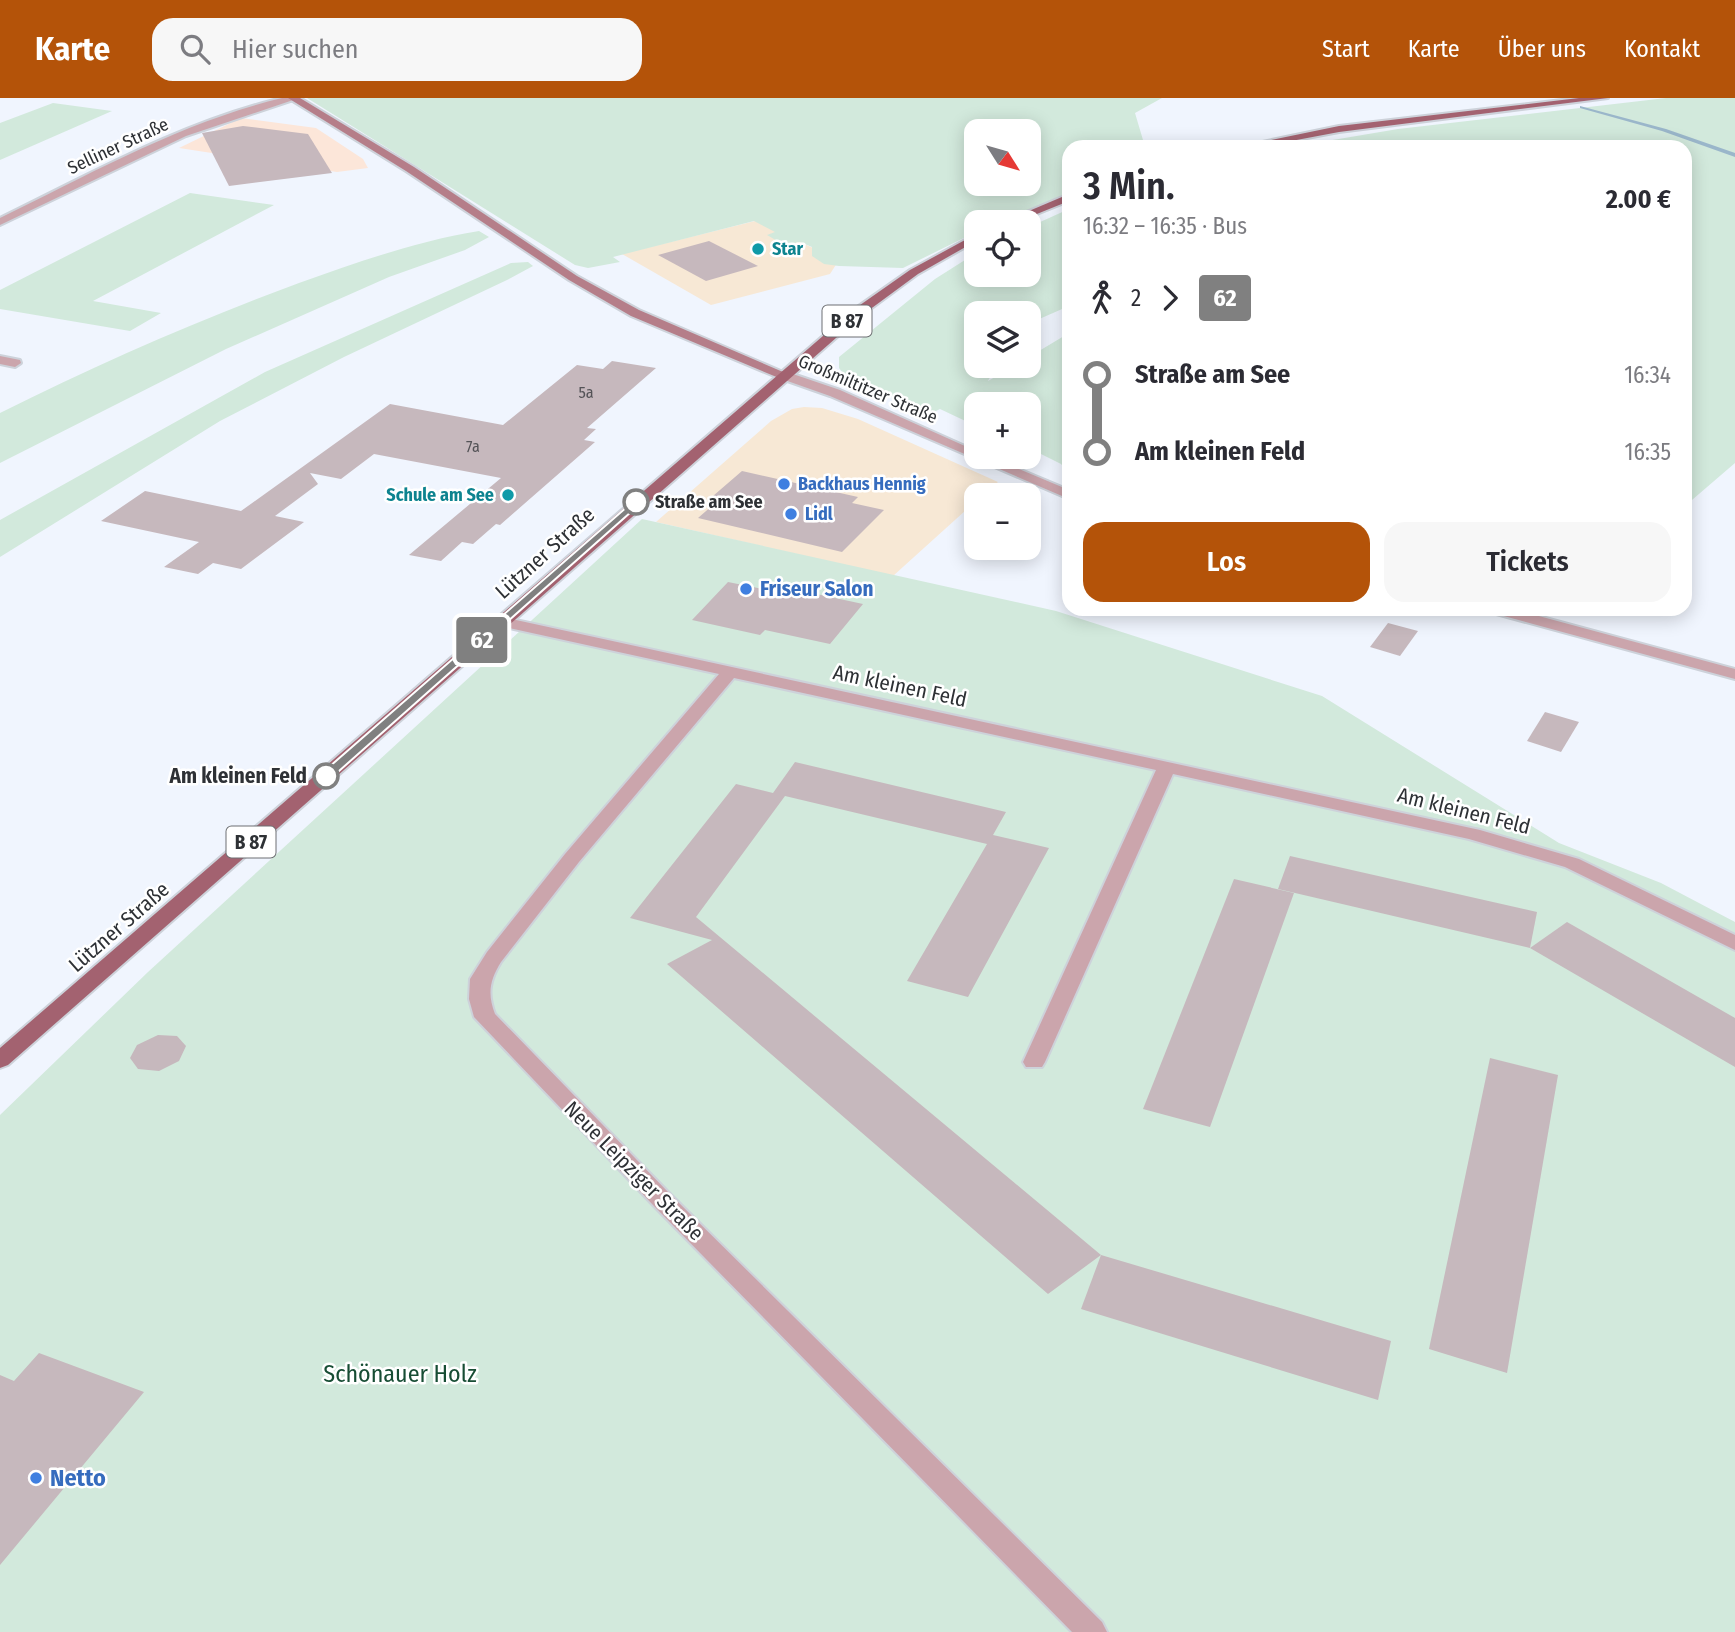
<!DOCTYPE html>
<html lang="de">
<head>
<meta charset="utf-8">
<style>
  :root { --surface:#fff; --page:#f7f7f7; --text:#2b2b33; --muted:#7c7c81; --accent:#b45309 }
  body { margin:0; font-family:"Fira Sans Condensed",sans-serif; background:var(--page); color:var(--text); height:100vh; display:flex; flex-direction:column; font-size:26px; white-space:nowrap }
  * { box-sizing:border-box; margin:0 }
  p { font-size:23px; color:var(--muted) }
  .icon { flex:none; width:38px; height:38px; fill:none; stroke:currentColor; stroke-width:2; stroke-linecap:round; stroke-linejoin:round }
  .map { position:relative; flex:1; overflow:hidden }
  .side { position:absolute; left:1062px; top:42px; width:630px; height:476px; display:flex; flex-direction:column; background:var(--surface); border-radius:21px; box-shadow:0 4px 18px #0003 }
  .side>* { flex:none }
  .badge { padding:0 14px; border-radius:5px; font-size:24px; line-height:46px }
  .needle { width:46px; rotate:127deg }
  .buttons { position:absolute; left:964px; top:21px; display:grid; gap:14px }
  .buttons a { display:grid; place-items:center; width:77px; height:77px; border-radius:14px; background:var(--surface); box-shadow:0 4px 18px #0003; font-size:35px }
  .map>.badge { position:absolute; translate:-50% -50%; box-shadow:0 0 0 4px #fff }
  .legs { display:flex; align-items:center; gap:10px; height:77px; padding:0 21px; font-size:23px }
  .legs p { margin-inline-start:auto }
  .overview { display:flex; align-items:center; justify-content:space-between; height:119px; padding:0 21px }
  h1 { font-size:38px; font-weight:600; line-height:52px }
  .cta { display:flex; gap:14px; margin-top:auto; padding:14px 21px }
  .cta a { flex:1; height:80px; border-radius:21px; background:var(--accent); color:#fff; font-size:28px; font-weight:600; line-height:80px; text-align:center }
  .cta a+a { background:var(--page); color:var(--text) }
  ul { padding:0 21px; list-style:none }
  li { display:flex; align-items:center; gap:24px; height:77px; font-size:26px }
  li i { display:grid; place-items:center; width:10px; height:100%; margin:0 9px; background:currentColor }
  li i::after { content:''; width:18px; height:18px; margin:-9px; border:5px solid; border-radius:50%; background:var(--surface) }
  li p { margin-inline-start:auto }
  li:first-child i { background:linear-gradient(#0000 50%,currentColor 0) }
  li:last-child i { background:linear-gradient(currentColor 50%,#0000 0) }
  header { display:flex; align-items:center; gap:42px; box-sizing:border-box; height:98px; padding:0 35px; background:var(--accent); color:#fff }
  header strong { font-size:33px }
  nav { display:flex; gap:38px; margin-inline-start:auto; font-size:24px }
  .search { width:490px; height:63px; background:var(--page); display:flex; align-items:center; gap:18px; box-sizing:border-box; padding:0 24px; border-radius:21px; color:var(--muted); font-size:26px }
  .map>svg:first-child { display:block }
</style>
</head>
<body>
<header>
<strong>Karte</strong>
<div class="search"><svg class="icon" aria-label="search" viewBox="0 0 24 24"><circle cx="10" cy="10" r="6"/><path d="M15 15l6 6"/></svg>Hier suchen</div>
<nav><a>Start</a><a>Karte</a><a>Über uns</a><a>Kontakt</a></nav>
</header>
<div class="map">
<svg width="1735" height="1534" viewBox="0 0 1735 1534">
  <rect width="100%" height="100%" fill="#f0f5fe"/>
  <g fill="#f7e8d5">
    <path d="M755,123l84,39 -9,14 -119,31 -89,-51z"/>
    <path d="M804,309l18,1 36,11 140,63 -15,13h-7v6l-83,75 -237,-54 115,-101 21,-12z"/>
  </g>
  <path fill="#fce6d9" d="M241,20l75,10 47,31 5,9 -31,4 -158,-24z"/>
  <g fill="#d2e9dc" fill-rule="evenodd">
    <path d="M307,0h855l-27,15 8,27 14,7h-88v46l-71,29h-22v10l-73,36 -64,-2 -15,-2 -12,-8v-9l-12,-5 -16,3 -17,-10 8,-3 -21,-11 -141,36 7,5 -32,6 -13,-3zM976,33h53v53h-53z"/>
    <path d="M1666,0h69v365l-50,43v-359h-394l107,-18z"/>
    <path d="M53,5l59,8 -112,49v-37z"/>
    <path d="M190,95l84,12 -181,96 68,12 -31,18 -130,-22v-19z"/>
    <path d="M1069,111v97l-32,14 -4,26 -4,2v-35h-53v53h20l-8,15 26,-15h15v-9l40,-24v140l-8,-9 -32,-16v-44h-53v22l-36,-17 -8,4 -86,-36 -7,-9v-11l96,-78 41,-26v22h53v-48z"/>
    <path d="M479,133l10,6 -24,13 -76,27 -163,72 -226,114v-50c98,-49 196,-92 299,-130 59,-21 118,-42 180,-52z"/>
    <path d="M528,164l5,4 -26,14 -163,77 -124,64 -220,136v-37l265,-148 246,-109z"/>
    <path d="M642,421l414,92 266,85 237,147 102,40 74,39v710h-1735v-517l148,-143z"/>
  </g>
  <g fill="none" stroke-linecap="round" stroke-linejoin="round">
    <path fill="#9ab6ca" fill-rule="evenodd" d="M1580,8l86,23 69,24v4l-73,-26 -82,-23z"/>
  </g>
  <g fill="#c6b8bd">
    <path d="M243,28l65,8 24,39 -103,13 -27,-53z"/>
    <path d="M709,143l49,25 -52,15 -48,-26z"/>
    <path d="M612,263l44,7 -69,60 9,1 -12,11 11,2 -95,83 -4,-1 -23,20 -11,-2 -21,19 -32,-6 92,-77 -127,-24 -33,25 -31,-6 8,11 -43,32 29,6 -63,47 -28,-6 -15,11 -34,-7 35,-25 -98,-21 44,-30 96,20 149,-107 113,21 74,-60 26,4z"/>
    <path d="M742,373l116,26 -6,6 32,7 -42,42 -144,-34 23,-20 -8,-2z"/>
    <path d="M728,484l65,13 5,-5 65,14 -33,40 -65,-14 -5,5 -68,-15z"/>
    <path d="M1388,525l30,8 -18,25 -30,-9z"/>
    <path d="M1545,614l34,10 -18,30 -34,-11z"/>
    <path d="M795,664l211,50 -13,23 56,13 -81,149 -61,-16 80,-137 -202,-48 -89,121 405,338 -53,39 -381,-330 45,-24 -82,-22 106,-134 37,9z"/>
    <path d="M1290,758l247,56 -7,36 -252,-59z"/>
    <path d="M1234,781l60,14 -84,234 -67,-18z"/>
    <path d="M1567,824l168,96v49l-205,-119z"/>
    <path d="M158,937l19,1 9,10 -7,15 -20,10 -21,-2 -8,-11 7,-13z"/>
    <path d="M1490,960l68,17 -51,298 -78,-24z"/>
    <path d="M1101,1157l290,86 -13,59 -297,-91z"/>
    <path d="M39,1255l105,39 -144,173v-190l14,6z"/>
  </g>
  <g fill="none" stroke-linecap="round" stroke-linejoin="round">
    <defs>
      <g id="minor">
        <path d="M282,0h17l-113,38 -186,89v-7c92,-45 182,-96 282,-120z"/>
        <path d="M0,258l20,4 1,3 -6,4 -15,-3z"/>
        <path d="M502,519l978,213 99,29 156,76v15l-170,-83 -96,-28 -296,-65 -128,288 -3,5h-16l-3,-5 133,-292 -422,-92 -155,184 -78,100c-11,18 -14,31 -6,52l174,179 433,429 5,10h-35l-419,-427 -179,-188 -5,-18 1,-20 17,-27 78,-98 154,-180 -223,-49 -2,-3z"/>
      </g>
      <g id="tertiary">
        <path d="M784,273l56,19 136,61v6h14l79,33v9l-239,-103 -51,-18v-6z"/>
        <path d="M1487,511h26l222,60v10l-246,-67z"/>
      </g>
      <path id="secondary" d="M288,0h12l114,69 163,109 62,34 151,65 -11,3 -148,-62 -62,-36 -163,-109z"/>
      <g id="primary">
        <path d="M1579,0h29l-269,34 -80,15h-21l101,-21z"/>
        <path d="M1069,96v7l-52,21h-14z"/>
        <path d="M976,136v7l-58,33 -57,42 -853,749 -8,3v-20l853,-738 57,-40z"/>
      </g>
    </defs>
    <use href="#minor" stroke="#cdd2da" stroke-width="4"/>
    <use href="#tertiary" stroke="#cdd2da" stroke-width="4"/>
    <use href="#secondary" stroke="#cdd2da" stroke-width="4"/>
    <use href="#primary" stroke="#cdd2da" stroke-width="4"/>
    <use href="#minor" fill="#cba5ac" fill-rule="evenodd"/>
    <use href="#tertiary" fill="#cba5ac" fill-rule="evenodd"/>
    <use href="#secondary" fill="#b57e89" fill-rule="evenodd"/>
    <use href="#primary" fill="#a36270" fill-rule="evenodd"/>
  </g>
  <path fill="#808080" stroke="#fff" stroke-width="2" d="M636,401l6,3 -2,2 -310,275h-9v-5z"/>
  <g fill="#0f9aa8" stroke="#fff" stroke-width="2.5">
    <circle cx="758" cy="151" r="7"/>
    <circle cx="508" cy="397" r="7"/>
  </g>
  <g fill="#3f7fe0" stroke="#fff" stroke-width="2.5">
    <circle cx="784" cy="386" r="7"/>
    <circle cx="791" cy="416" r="7"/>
    <circle cx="746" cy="491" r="7"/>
    <circle cx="36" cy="1380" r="7"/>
  </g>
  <g fill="#fff" stroke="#808080" stroke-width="3.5">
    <circle cx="636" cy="404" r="12"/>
    <circle cx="326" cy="678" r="12"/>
  </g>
  <g text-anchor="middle" stroke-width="5" stroke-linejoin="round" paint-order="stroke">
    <g font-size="16" fill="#545357">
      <text x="586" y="300">5a</text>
      <text x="473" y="354">7a</text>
    </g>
    <g font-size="18" fill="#2e3135" stroke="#fff">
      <text transform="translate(118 48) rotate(-25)" y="6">Selliner Straße</text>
      <text transform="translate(868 291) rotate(23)" y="6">Großmiltitzer Straße</text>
    </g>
    <g font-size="18" font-weight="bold" fill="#0d838f" stroke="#fff" text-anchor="start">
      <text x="772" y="157">Star</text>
      <text x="494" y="403" text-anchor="end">Schule am See</text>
    </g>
    <g font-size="18" font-weight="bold" fill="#366cbe" stroke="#fff" text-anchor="start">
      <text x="798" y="392">Backhaus Hennig</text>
      <text x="805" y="422">Lidl</text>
    </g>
    <g font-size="18" font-weight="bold" fill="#2e3135" stroke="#fff" text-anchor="start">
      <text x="655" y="410">Straße am See</text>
    </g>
    <g fill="#fff" stroke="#6d6f72" stroke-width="2">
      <rect x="822.5" y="207.5" width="49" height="31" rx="5"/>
      <rect x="226.5" y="728.5" width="49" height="31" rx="5"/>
    </g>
    <g font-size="19" font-weight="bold" fill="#2e3135">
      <text x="847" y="230">B 87</text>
      <text x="251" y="751">B 87</text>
    </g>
    <g font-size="21" fill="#2e3135" stroke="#fff">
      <text transform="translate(545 455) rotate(-42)" y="7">Lützner Straße</text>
      <text transform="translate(900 588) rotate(12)" y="7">Am kleinen Feld</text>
      <text transform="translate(1464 713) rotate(14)" y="7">Am kleinen Feld</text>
      <text transform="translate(119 829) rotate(-41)" y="7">Lützner Straße</text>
      <text transform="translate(634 1073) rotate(45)" y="7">Neue Leipziger Straße</text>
    </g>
    <g font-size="21" font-weight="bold" fill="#366cbe" stroke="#fff" text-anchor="start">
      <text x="760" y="498">Friseur Salon</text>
    </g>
    <g font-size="21" font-weight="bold" fill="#2e3135" stroke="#fff" text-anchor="end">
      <text x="307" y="685">Am kleinen Feld</text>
    </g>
    <g font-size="24" fill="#174d34" stroke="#fff">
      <text x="400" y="1284">Schönauer Holz</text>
    </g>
    <g font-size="24" font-weight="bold" fill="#366cbe" stroke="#fff" text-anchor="start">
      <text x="50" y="1388">Netto</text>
    </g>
  </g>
</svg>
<div class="buttons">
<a><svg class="needle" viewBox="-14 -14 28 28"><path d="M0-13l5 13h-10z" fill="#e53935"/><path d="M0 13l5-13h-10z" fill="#7c7c81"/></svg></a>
<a><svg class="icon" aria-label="locate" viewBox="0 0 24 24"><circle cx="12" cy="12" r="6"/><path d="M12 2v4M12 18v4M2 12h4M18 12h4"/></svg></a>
<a><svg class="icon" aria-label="layers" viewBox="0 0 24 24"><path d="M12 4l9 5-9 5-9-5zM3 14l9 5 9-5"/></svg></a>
<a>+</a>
<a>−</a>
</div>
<b class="badge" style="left:482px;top:542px;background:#808080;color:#fff">62</b>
<section class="side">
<div class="overview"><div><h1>3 Min.</h1><p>16:32 – 16:35 · Bus</p></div><b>2.00 €</b></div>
<div class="legs"><svg class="icon" aria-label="walk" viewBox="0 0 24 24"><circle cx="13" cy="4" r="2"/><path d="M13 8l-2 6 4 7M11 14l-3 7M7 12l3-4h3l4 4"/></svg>2<svg class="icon" aria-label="forward" viewBox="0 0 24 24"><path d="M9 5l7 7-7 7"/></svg><b class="badge" style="background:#808080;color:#fff">62</b></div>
<ul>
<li><i style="color:#808080"></i><b>Straße am See</b><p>16:34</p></li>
<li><i style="color:#808080"></i><b>Am kleinen Feld</b><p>16:35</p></li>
</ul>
<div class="cta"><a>Los</a><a>Tickets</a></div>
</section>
</div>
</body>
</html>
